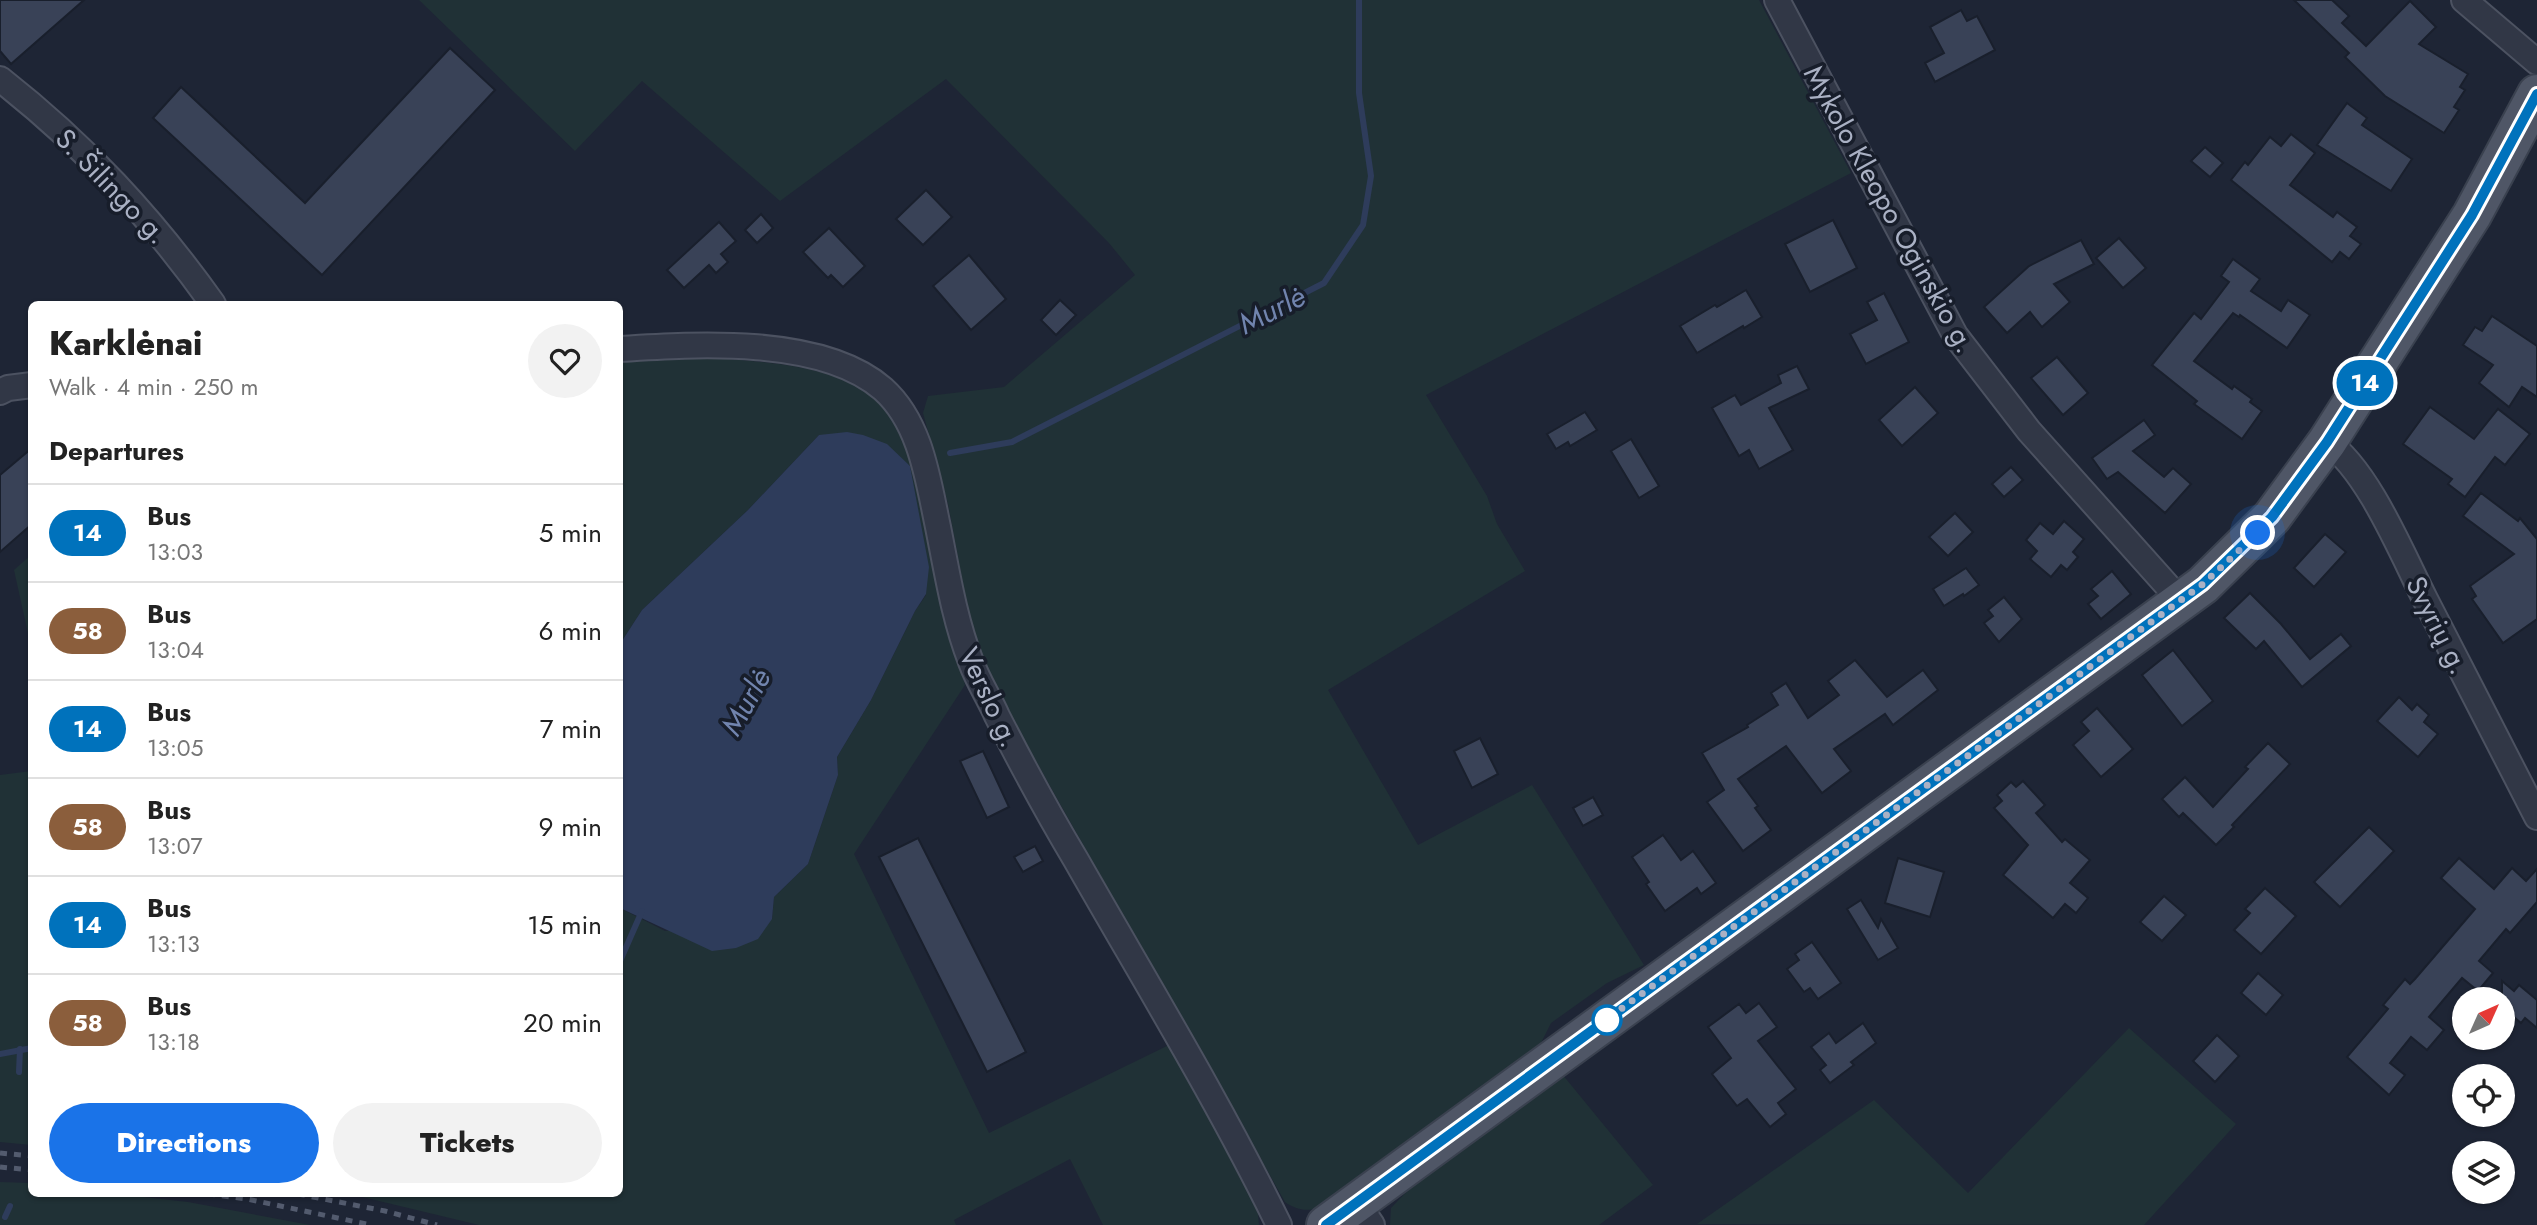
<!DOCTYPE html>
<html lang="en">
<head>
<meta charset="utf-8">
<style>
  :root { --surface:#fff; --page:#f2f2f2; --text:#222; --muted:#767676; --line:#e0e0e0; --accent:#1a73e8 }
  body { margin:0; font-family:Jost,sans-serif; background:var(--page); color:var(--text); height:100vh; display:flex; flex-direction:column; font-size:26px; white-space:nowrap }
  * { box-sizing:border-box; margin:0 }
  p { font-size:23px; color:var(--muted) }
  .icon { flex:none; width:38px; height:38px; fill:none; stroke:currentColor; stroke-width:2; stroke-linecap:round; stroke-linejoin:round }
  .map { position:relative; flex:1; overflow:hidden }
  .details { position:absolute; left:28px; top:301px; width:595px; height:896px; display:flex; flex-direction:column; background:var(--surface); border-radius:10px; box-shadow:0 2px 5px #0004 }
  .details>* { flex:none }
  .badge { padding:0 14px; border-radius:23px; font-size:24px; line-height:46px }
  .needle { width:46px; rotate:45deg }
  .controls { position:absolute; left:2452px; top:987px; display:grid; gap:14px }
  .controls a { display:grid; place-items:center; width:63px; height:63px; border-radius:50%; background:var(--surface); box-shadow:0 2px 5px #0004; font-size:35px }
  .you { position:absolute; width:35px; height:35px; margin:-18px; border:5px solid #fff; border-radius:50%; background:#1a73e8; box-shadow:0 0 0 10px #1a73e833 }
  .map>.badge { position:absolute; translate:-50% -50%; box-shadow:0 0 0 4px #fff }
  h2 { padding:0 21px; font-size:26px; line-height:63px }
  .round { display:grid; place-items:center; flex:none; width:74px; height:74px; border-radius:37px; background:var(--page) }
  .overview { display:flex; align-items:center; justify-content:space-between; height:119px; padding:0 21px }
  h1 { font-size:33px; font-weight:800; line-height:52px }
  .button { display:flex; gap:14px; margin-top:auto; padding:14px 21px }
  .button a { flex:1; height:80px; border-radius:42px; background:var(--accent); color:#fff; font-size:28px; font-weight:800; line-height:80px; text-align:center }
  .button a+a { background:var(--page); color:var(--text) }
  ul { padding:0; list-style:none }
  li { display:flex; align-items:center; gap:21px; height:98px; padding:0 21px; border-top:2px solid var(--line) }
  li div { flex:1 }
  li b { display:block; font-size:26px }
  li em { font-style:normal }
  li .badge { min-width:77px; font-weight:700; text-align:center }
  .map>svg:first-child { display:block }
</style>
</head>
<body>
<div class="map">
<svg width="2537" height="1225" viewBox="0 0 2537 1225">
  <rect width="100%" height="100%" fill="#1e2535"/>
  <g fill="#203136">
    <path d="M419,0h1340l92,173 -425,222 61,101 10,28 28,47 -197,119 90,155 114,-60 112,180 -37,18 -56,40 -11,22 -207,156c-17,10 -31,13 -48,1l-282,-499 -31,-71 -24,-128 -25,-91 5,-17 76,-9 131,-112 -26,-32 -163,-164 -166,122 -138,-120 -67,70z"/>
    <path d="M694,356c75,8 162,4 210,71l61,258 -111,169 135,279 184,-90 84,160 2,22h-156l-33,-66 -116,61 2,5h-477l-129,-31h270v-286l45,23 107,-12 2,-22 34,-33 30,-89 -1,-18 34,-57 44,-89 11,-16 -107,-160 -71,75 -106,100 -22,34v-284z"/>
    <path d="M31,555v92l-17,-77z"/>
    <path d="M31,771h1l-1,374 -31,-3v-367z"/>
    <path d="M2129,1028l107,96 -92,101 -447,-1 177,-124 94,93z"/>
    <path d="M1562,1074l91,111 -54,40h-209l1,-17 23,-24z"/>
    <path d="M0,1182l31,1 1,11h85l71,8 122,23h-310z"/>
  </g>
  <path fill="#2e3c5b" d="M847,432l16,3 24,9 23,22 19,101 -3,27 -11,17 -44,89 -34,57 1,18 -30,89 -34,33 -2,22 -14,20 -22,9 -24,3 -92,-43v-264l22,-34 106,-100 71,-75z"/>
  <g fill="none" stroke-linecap="round" stroke-linejoin="round">
    <g stroke="#2e3c5b" stroke-width="6">
      <path d="M950,453l62,-11 312,-159 39,-58 8,-49 -12,-83v-93"/>
      <path d="M620,961l22,-50"/>
      <path d="M0,1054l32,-6"/>
      <path d="M19,1072l1,-23"/>
      <path d="M5,1217l5,-11"/>
    </g>
  </g>
  <g fill="#394257" stroke="#191f2c" stroke-width="2">
    <path d="M0,0h84l-73,64 -11,-13z"/>
    <path d="M2294,0h38l17,16 -7,7 24,23 44,-45 26,26 -17,17 49,30 -8,13 5,3 -11,17 5,3 -15,23 -59,-37 -40,-39 4,-4z"/>
    <path d="M1961,10l6,11 10,-5 18,34 -60,32 -10,-19 19,-10 -14,-26z"/>
    <path d="M450,48l45,42 -173,185 -169,-157 28,-31 124,116z"/>
    <path d="M2347,103l20,15 -5,7 50,34 -21,32 -74,-46z"/>
    <path d="M2291,134l24,19 -25,32 43,32 4,-5 20,15 -7,9 11,8 -12,15 -9,-7 -8,10 -101,-82 14,-18 3,3 22,-28 11,9z"/>
    <path d="M2205,147l18,16 -13,14 -19,-16z"/>
    <path d="M926,190l26,27 -29,28 -27,-26z"/>
    <path d="M761,214l12,14 -16,15 -12,-13z"/>
    <path d="M1833,220l24,48 -47,24 -25,-48z"/>
    <path d="M719,222l17,19 -15,13 7,8 -12,11 -7,-8 -25,23 -17,-18z"/>
    <path d="M829,228l36,38 -22,21 -12,-12 -3,3 -25,-26z"/>
    <path d="M2119,238l27,30 -23,20 -27,-30z"/>
    <path d="M2081,240l13,24 -40,20 16,18 -28,25 -12,-15 -23,21 -23,-26 45,-41z"/>
    <path d="M969,255l37,44 -35,31 -38,-44z"/>
    <path d="M2233,259l27,20 -9,12 30,20 7,-11 22,15 -23,33 -47,-33 -1,2 -6,-4 -39,48 38,28 2,-3 18,13 -2,3 12,9 -20,28 -48,-35 3,-3 -45,-36 42,-52 7,6 28,-37 -8,-6z"/>
    <path d="M1746,290l16,27 -18,11 -1,-2 -46,27 -17,-27 35,-21 2,2z"/>
    <path d="M1884,293l25,49 -43,22 -16,-30 27,-14 -10,-18z"/>
    <path d="M1060,300l16,15 -20,20 -15,-15z"/>
    <path d="M2492,316l45,30v51l-15,-10 -13,20 -30,-24 14,-18 -30,-20 12,-18 7,4z"/>
    <path d="M2057,357l31,36 -25,22 -32,-37z"/>
    <path d="M1797,366l12,23 -40,19 24,42 -34,19 -10,-19 -10,6 -27,-48 23,-13 6,10 40,-22 -3,-8z"/>
    <path d="M1915,387l23,26 -36,33 -23,-26z"/>
    <path d="M2430,407l44,32 24,-30 32,25 -25,31 -10,-8 -30,40 -17,-13 4,-5 -49,-35z"/>
    <path d="M1585,412l12,18 -27,16 -2,-4 -12,7 -9,-15z"/>
    <path d="M2144,420l11,15 -22,16 31,26 9,-9 18,16 -26,29 -47,-41 -11,7 -15,-21z"/>
    <path d="M1631,439l28,47 -20,12 -28,-47z"/>
    <path d="M32,448v76l-32,28v-77z"/>
    <path d="M2011,467l12,13 -19,17 -12,-13z"/>
    <path d="M2481,493l37,28 2,-3 17,21v80l-34,24 -31,-44 4,-3 -6,-10 44,-32 -51,-38z"/>
    <path d="M1955,513l18,19 -25,24 -19,-19z"/>
    <path d="M2064,521l20,18 -11,13 5,5 -11,13 -6,-5 -10,12 -21,-18 7,-8 -11,-11 14,-17 13,11z"/>
    <path d="M2325,534l21,18 -32,35 -20,-19z"/>
    <path d="M1966,568l13,17 -15,11 -1,-2 -19,12 -11,-17z"/>
    <path d="M2112,571l19,23 -30,25 -13,-15 10,-8 -7,-7z"/>
    <path d="M2250,593l31,31 29,35 31,-25 10,12 -49,41 -38,-46 -8,8 -32,-31z"/>
    <path d="M2004,597l18,22 -23,23 -15,-19 9,-7 -5,-6z"/>
    <path d="M2173,650l40,51 -31,25 -40,-51z"/>
    <path d="M1855,660l32,37 36,-27 15,20 -45,35 -8,-11 -51,35 17,22 -29,22 -36,-47 -48,33 20,27 -3,2 16,22 -28,21 -36,-49 17,-12 -22,-37 46,-26 -1,-2 31,-20 -7,-12 15,-10 22,35 31,-23 -11,-14z"/>
    <path d="M2399,697l13,13 5,-6 12,11 -5,7 14,12 -20,23 -41,-36z"/>
    <path d="M2097,708l36,41 -32,28 -28,-32 16,-14 -8,-9z"/>
    <path d="M1480,738l18,36 -26,14 -18,-37z"/>
    <path d="M2268,743l22,21 -58,61 2,2 -18,18 -33,-32 -4,4 -17,-18 23,-22 28,30 35,-38 -3,-2z"/>
    <path d="M983,751l26,56 -22,11 -27,-57z"/>
    <path d="M2023,781l22,24 -9,8 26,29 3,-3 25,21 -20,23 18,15 -12,15 -11,-9 -12,14 -50,-43 25,-30 -34,-37 8,-7 -5,-6 14,-13 5,5z"/>
    <path d="M1593,797l10,18 -20,11 -10,-18z"/>
    <path d="M2369,827l25,24 -54,56 -26,-25z"/>
    <path d="M1663,835l18,25 12,-9 23,32 -15,11 -4,-6 -32,23 -19,-27 3,-2 -17,-25z"/>
    <path d="M918,838l108,214 -39,20 -108,-215z"/>
    <path d="M1035,846l8,15 -20,11 -9,-15z"/>
    <path d="M1898,858l46,14 -14,45 -45,-14z"/>
    <path d="M2459,858l35,31 18,-21 14,13 11,-12v33l-27,31 -4,-4 -27,32 14,12 -15,18 -16,-13 -33,39 15,13 -17,20 -16,-13 -21,26 15,12 -16,20 -42,-38 41,-48 -5,-4 22,-26 5,5 5,-5 60,-70 -34,-31z"/>
    <path d="M2265,888l31,28 -35,38 -27,-24 16,-17 -5,-4z"/>
    <path d="M2164,896l22,19 -24,26 -22,-19z"/>
    <path d="M1861,900l17,28 3,-9 17,29 -20,12 -31,-51z"/>
    <path d="M1812,942l29,41 -23,16 -8,-11 -6,4 -17,-23 12,-9 -4,-6z"/>
    <path d="M2258,973l25,22 -17,20 -25,-22z"/>
    <path d="M2502,981l12,10 5,-6 18,15v28l-12,-10 -4,5 -19,-16z"/>
    <path d="M1759,1003l18,24 -19,14 38,48 -18,14 8,11 -16,13 -23,-28 -10,7 -25,-32 19,-16 -23,-31 31,-23 7,9z"/>
    <path d="M1863,1023l13,20 -25,19 3,3 -24,18 -10,-13 6,-5 -15,-18 18,-14 7,10z"/>
    <path d="M2217,1035l22,21 -24,26 -22,-21z"/>
  </g>
  <g fill="none" stroke-linecap="round" stroke-linejoin="round">
    <defs>
      <g id="minor">
        <path d="M1777,0l178,335 74,96 152,170"/>
        <path d="M2464,0l73,62"/>
        <path d="M0,79c84,66 151,138 213,225"/>
        <path d="M620,349c76,-5 202,-13 263,40 38,34 45,91 55,138 9,45 16,91 33,135 7,19 18,36 26,54 25,49 51,97 79,144 69,121 142,240 203,365"/>
        <path d="M0,392l8,-4 24,-3"/>
        <path d="M2327,442c41,28 75,112 98,157 37,73 75,145 112,218"/>
        <path d="M1357,1203l15,22"/>
      </g>
      <path id="primary" d="M1326,1225l877,-640 69,-68 55,-75 145,-227 65,-121"/>
    </defs>
    <use href="#minor" stroke="#4c5261" stroke-width="28"/>
    <use href="#primary" stroke="#3a414f" stroke-width="42"/>
    <use href="#minor" stroke="#313746" stroke-width="24"/>
    <use href="#primary" stroke="#4f5666" stroke-width="38"/>
    <g stroke="#535b6e" stroke-width="5" stroke-dasharray="7 7" stroke-linecap="butt">
      <path d="M0,1153l32,3"/>
      <path d="M0,1167l32,3"/>
      <path d="M208,1194l39,5 124,26"/>
      <path d="M298,1194l87,17 52,14"/>
    </g>
  </g>
  <g fill="none" stroke-linecap="round" stroke-linejoin="round">
    <defs>
      <path id="line" d="M1326,1225l877,-641 69,-67 55,-75 145,-227 65,-121"/>
    </defs>
    <use href="#line" stroke="#fff" stroke-width="16"/>
    <use href="#line" stroke="#0072bc" stroke-width="10"/>
    <path stroke="#aab1c4" stroke-width="7" stroke-dasharray="0 12.6" d="M1607,1020l-8,5 604,-441 55,-51"/>
  </g>
  <circle fill="#fff" stroke="#0072bc" stroke-width="3.5" cx="1607" cy="1020" r="14"/>
  <g text-anchor="middle" stroke-width="7" stroke-linejoin="round" paint-order="stroke">
    <g font-size="28" fill="#aab1c4" stroke="#171d2a">
      <text transform="translate(112 186) rotate(46)" y="10">S. Šilingo g.</text>
      <text transform="translate(1890 209) rotate(61)" y="10">Mykolo Kleopo Oginskio g.</text>
      <text transform="translate(2438 625) rotate(63)" y="10">Svyrių g.</text>
      <text transform="translate(990 697) rotate(65)" y="10">Verslo g.</text>
    </g>
    <g font-size="30" font-style="italic" fill="#7184ae" stroke="#171d2a">
      <text transform="translate(1272 310) rotate(-27)" y="10">Murlė</text>
      <text transform="translate(746 702) rotate(-61)" y="10">Murlė</text>
    </g>
  </g>
</svg>
<div class="controls">
<a><svg class="needle" viewBox="-14 -14 28 28"><path d="M0-13l5 13h-10z" fill="#e53935"/><path d="M0 13l5-13h-10z" fill="#767676"/></svg></a>
<a><svg class="icon" aria-label="locate" viewBox="0 0 24 24"><circle cx="12" cy="12" r="6"/><path d="M12 2v4M12 18v4M2 12h4M18 12h4"/></svg></a>
<a><svg class="icon" aria-label="layers" viewBox="0 0 24 24"><path d="M12 4l9 5-9 5-9-5zM3 14l9 5 9-5"/></svg></a>
</div>
<div class="you" style="left:2258px;top:533px"></div>
<b class="badge" style="left:2365px;top:383px;background:#0072bc;color:#fff">14</b>
<section class="details">
<div class="overview"><div><h1>Karklėnai</h1><p>Walk · 4 min · 250 m</p></div><a class="round"><svg class="icon" aria-label="heart" viewBox="0 0 24 24"><path d="M12 20l-8-8c-3-5 5-10 8-4 3-6 11-1 8 4z"/></svg></a></div>
<h2>Departures</h2>
<ul>
<li><span class="badge" style="background:#0072bc;color:#fff">14</span><div><b>Bus</b><p>13:03</p></div><em>5 min</em></li>
<li><span class="badge" style="background:#8b5e3c;color:#fff">58</span><div><b>Bus</b><p>13:04</p></div><em>6 min</em></li>
<li><span class="badge" style="background:#0072bc;color:#fff">14</span><div><b>Bus</b><p>13:05</p></div><em>7 min</em></li>
<li><span class="badge" style="background:#8b5e3c;color:#fff">58</span><div><b>Bus</b><p>13:07</p></div><em>9 min</em></li>
<li><span class="badge" style="background:#0072bc;color:#fff">14</span><div><b>Bus</b><p>13:13</p></div><em>15 min</em></li>
<li><span class="badge" style="background:#8b5e3c;color:#fff">58</span><div><b>Bus</b><p>13:18</p></div><em>20 min</em></li>
</ul>
<div class="button"><a>Directions</a><a>Tickets</a></div>
</section>
</div>
</body>
</html>
